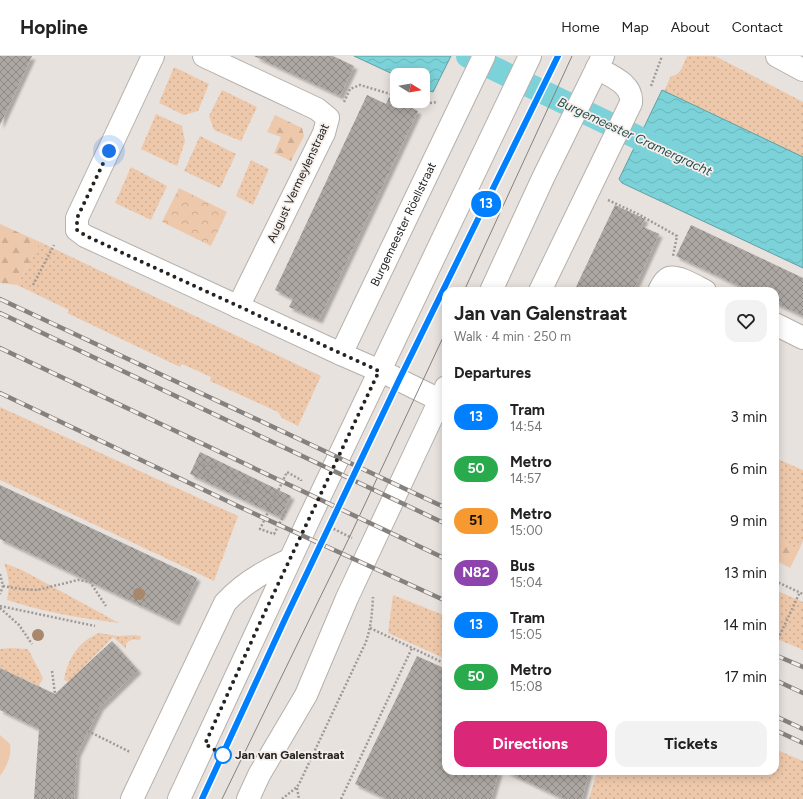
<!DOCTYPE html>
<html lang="en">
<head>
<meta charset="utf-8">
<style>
  :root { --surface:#fff; --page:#f2f2f2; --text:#222; --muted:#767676; --line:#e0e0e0; --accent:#db2777 }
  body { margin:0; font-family:Figtree,sans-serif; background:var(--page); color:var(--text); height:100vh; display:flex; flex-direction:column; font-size:15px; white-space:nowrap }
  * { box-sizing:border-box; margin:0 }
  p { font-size:13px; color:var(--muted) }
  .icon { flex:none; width:22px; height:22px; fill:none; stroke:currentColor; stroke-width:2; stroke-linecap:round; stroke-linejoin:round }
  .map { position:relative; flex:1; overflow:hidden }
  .drawer { position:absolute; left:442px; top:231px; width:337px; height:488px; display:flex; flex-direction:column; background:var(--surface); border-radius:12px; box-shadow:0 2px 10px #0003 }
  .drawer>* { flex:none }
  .badge { padding:0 8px; border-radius:13px; font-size:14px; line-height:26px }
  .needle { width:26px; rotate:101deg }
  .fabs { position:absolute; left:390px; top:12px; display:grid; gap:8px }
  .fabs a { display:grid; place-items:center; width:40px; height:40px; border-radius:8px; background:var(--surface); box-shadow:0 2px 10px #0003; font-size:20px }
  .you { position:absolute; width:20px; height:20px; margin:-10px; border:3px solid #fff; border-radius:50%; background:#1a73e8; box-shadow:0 0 0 6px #1a73e833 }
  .map>.badge { position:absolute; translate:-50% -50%; box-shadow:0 0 0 2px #fff }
  h2 { padding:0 12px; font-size:15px; line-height:36px }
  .round { display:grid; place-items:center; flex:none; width:42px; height:42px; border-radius:12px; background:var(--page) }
  .summary { display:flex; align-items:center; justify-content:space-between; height:68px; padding:0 12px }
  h1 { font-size:19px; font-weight:700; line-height:30px }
  .button { display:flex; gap:8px; margin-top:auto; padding:8px 12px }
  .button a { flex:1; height:46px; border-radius:12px; background:var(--accent); color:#fff; font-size:16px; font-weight:700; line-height:46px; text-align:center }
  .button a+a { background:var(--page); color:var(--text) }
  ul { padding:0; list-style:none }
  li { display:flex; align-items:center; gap:12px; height:52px; padding:0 12px }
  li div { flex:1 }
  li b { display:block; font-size:15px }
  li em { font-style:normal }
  li .badge { min-width:44px; font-weight:700; text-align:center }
  header { display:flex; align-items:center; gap:24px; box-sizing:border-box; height:56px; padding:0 20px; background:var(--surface); border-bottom:1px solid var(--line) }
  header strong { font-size:19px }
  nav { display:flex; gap:22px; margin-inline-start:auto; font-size:14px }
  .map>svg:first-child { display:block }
</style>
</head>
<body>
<header>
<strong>Hopline</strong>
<nav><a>Home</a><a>Map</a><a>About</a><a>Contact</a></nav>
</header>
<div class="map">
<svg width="803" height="743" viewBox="0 0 803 743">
  <defs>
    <pattern id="grass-dots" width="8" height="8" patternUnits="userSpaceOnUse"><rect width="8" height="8" fill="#eec8ab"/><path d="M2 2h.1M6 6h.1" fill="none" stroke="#ccac93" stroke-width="1.8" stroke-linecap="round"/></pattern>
    <pattern id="forest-firs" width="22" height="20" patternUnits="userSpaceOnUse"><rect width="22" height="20" fill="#eec8ab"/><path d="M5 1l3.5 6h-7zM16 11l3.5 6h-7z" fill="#ccac93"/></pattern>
    <pattern id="park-crowns" width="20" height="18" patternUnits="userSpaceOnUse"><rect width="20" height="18" fill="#eec8ab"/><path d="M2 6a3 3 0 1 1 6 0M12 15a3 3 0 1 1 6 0" fill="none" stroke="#ccac93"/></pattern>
    <pattern id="water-waves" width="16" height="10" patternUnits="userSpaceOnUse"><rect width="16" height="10" fill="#7bd3d9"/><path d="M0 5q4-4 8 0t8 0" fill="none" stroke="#6ab5ba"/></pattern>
    <pattern id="building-cross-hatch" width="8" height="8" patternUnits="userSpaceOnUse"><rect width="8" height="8" fill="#aca7a2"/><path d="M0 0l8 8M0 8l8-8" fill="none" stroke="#8c8884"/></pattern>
    <filter id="shadow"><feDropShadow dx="3.5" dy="3.5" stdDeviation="1" flood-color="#0004"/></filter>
  </defs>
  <rect width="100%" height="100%" fill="#e8e2de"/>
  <g fill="url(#grass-dots)">
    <path d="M687,0h28l88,46v55l-139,-66 7,-15c10,0 12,-12 16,-20z"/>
    <path d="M174,11l35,17 -11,27 -14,4 -25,-12z"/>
    <path d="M222,34l35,17 -16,34 -27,-11 -5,-14z"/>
    <path d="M156,58l26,12 3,15 -8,25 -36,-17z"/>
    <path d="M200,80l36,18 -16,34 -36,-17z"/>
    <path d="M251,104l18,9 -16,36 -17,-9z"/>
    <path d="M131,111l36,19 -16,34 -36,-17z"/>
    <path d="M40,186l281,134 -23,50 -16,-8 -4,-6 -68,-31 1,-4 -29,-13 -2,3 -113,-54 2,-3 -52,-25z"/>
    <path d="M0,351l238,109 -24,65 -214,-101z"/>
    <path d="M775,402l28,12v71l-4,9 -24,-12z"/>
    <path d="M4,507l18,7 97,53c-39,-5 -75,-11 -112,-23 3,-16 2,-22 -3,-37z"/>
    <path d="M775,534l28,12v48l-28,-12z"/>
    <path d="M393,539l53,21v43l-58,-26z"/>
    <path d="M99,577l19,3 16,-1 7,1 -1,4c-7,-1 -10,-1 -14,4v5l-13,-12 -44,45 -5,-2c4,-22 14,-38 35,-47z"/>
    <path d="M10,592l18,1 15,29 -4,8 -39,-18v-19z"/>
    <path d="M775,693l28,12v38h-214l8,-28h178z"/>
  </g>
  <g fill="url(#forest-firs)">
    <path d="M275,59l27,13 2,8 -13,25 -17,-8 7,-16 -14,-5z"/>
    <path d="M0,168l40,18 -23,43 -17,-2z"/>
    <path d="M775,482l24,12 -9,18 -15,-8z"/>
  </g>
  <path fill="url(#park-crowns)" d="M179,132l48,24 -16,34 -49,-24z"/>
  <path fill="#eec8ab" d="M0,679l10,9c2,12 -3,22 -10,32z"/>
  <g fill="url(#water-waves)" stroke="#619ea2">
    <path d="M354,0h97l-18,36 -10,-3v-14h-26v1z"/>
    <path d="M662,34l141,67v111l-181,-85 -3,-4z"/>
  </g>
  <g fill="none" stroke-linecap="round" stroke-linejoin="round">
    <path stroke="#7bd3d9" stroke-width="24" d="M468,0l200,96"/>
  </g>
  <g fill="url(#building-cross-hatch)" filter="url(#shadow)">
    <path d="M0,0h32l-32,69z"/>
    <path d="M254,0h79l21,10 -14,30z"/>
    <path d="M367,39l19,9 3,-7 29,14 -99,209 -30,-13 4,-8 -18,-9z"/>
    <path d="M615,149l30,14 -4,7 18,8 -26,57h-59z"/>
    <path d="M691,169l112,53v38l-28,-13v-12h-25l-74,-35z"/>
    <path d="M200,396l91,44 -11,21 -90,-43z"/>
    <path d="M0,429l197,93 -21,44 -176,-83z"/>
    <path d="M112,585l26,29 -38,37 -23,47 -3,45h-40l5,-70 -39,-19v-42l55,26z"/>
    <path d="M417,600l29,13v102h53l-8,28h-104l-32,-15z"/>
    <path d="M505,715h84l-7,28h-18z"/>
  </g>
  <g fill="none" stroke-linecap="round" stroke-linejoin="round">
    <defs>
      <g id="minor">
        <path d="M153,0l-76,162v12l8,6 256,118 48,21 57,28"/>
        <path d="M204,0l113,53 11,9 -4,15 -86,174"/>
        <path d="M777,0l26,14"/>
        <path d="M540,235l91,-188c2,-19 -20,-27 -34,-35"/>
        <path d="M659,235c2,-4 5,-11 10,-13 9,-3 28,9 36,13"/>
        <path d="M775,268l28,14"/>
        <path id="s1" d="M341,298l143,-298"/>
        <path d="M132,743l93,-196c17,-19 41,-33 64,-43"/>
      </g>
      <g id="major">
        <path d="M491,235l52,-113 60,-122"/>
        <path d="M179,743l131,-282 220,-461"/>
        <path d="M248,743l11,-24 47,-80 41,-97 99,-211"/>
      </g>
    </defs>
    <use href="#minor" stroke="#b5b0ab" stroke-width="24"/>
    <use href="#major" stroke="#b5b0ab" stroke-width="24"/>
    <g stroke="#9f9a97" stroke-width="2.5" stroke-dasharray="2 2" stroke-linecap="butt">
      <path d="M651,30l11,-30"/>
      <path d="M407,45l8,4 23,-3"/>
      <path d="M344,46l6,-13 10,-4 37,11"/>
      <path d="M608,144l30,14 39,22 -4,20"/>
      <path d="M33,229l21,-40"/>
      <path d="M197,404l6,4 3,11 65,31"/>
      <path d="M203,408l8,1 64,31"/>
      <path d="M286,455l-12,23 -14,-5 27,-57 14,8v1"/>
      <path d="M330,471l22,11"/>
      <path d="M0,518l3,12 -3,8"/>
      <path d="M775,525l28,13"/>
      <path d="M3,530l18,3 16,1 41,-10 12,2 16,24"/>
      <path d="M0,550l95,20"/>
      <path d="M0,552l19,17 13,19"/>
      <path d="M370,572l76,36"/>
      <path d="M778,583l22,-47"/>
      <path d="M52,615l3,23"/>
      <path d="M88,675l42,21"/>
      <path d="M297,732l2,11"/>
      <path d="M282,743l15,-12 3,-5 65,-138c6,-15 7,-30 8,-47"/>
      <path d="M341,743l71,-151"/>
    </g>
    <use href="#minor" stroke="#fff" stroke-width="22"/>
    <use href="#major" stroke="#fff" stroke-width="22"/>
    <g stroke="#85817e" stroke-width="1">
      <path d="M464,235l108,-235"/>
      <path d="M202,743l84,-182 113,-237 159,-324"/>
      <path d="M222,743l128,-263 96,-205"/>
    </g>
    <defs>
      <g id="rail">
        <path d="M0,243l446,209"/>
        <path d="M0,257l446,211"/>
        <path d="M0,292l446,211"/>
        <path d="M0,337l242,115 204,93"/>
        <path d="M775,599l28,12"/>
        <path d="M775,624l28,13"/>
        <path d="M775,660l28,13"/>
        <path d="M775,674l28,13"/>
      </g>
    </defs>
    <use href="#rail" stroke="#85817e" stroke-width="4.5"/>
    <use href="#rail" stroke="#f5efeb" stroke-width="3" stroke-dasharray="9" stroke-linecap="butt"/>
  </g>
  <g fill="#a7886b">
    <circle cx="139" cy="538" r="6"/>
    <circle cx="38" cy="579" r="6"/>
  </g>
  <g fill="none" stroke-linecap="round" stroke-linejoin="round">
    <defs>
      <path id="line" d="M202,743l84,-182 113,-237 159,-324"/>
    </defs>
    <use href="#line" stroke="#fff" stroke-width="9"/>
    <use href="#line" stroke="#007fff" stroke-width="6"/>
    <path stroke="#252321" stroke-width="4" stroke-dasharray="0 7.2" d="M109,95l-32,67v12l9,6 293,135 -116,245 -58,128 18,11"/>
  </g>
  <circle fill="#fff" stroke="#007fff" stroke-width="2" cx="223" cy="699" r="8"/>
  <g text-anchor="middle" stroke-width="3.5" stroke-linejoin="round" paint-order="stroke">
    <g font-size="12" fill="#252321" stroke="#f5efeb">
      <text transform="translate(298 127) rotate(-65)" y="4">August Vermeylenstraat</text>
      <text dy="4" stroke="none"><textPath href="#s1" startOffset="144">Burgemeester Röellstraat</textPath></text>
    </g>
    <g font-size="12" font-weight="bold" fill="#252321" stroke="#f5efeb" text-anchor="start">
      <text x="235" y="703">Jan van Galenstraat</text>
    </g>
    <g font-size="13" font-style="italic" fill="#234c4f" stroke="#f5efeb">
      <text transform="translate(635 80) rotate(25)" y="5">Burgemeester Cramergracht</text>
    </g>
  </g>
</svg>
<div class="fabs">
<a><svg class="needle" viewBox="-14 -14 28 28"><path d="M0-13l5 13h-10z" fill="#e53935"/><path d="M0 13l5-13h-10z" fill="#767676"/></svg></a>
</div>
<div class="you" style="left:109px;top:95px"></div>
<b class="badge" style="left:486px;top:148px;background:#007fff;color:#fff">13</b>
<section class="drawer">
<div class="summary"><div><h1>Jan van Galenstraat</h1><p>Walk · 4 min · 250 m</p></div><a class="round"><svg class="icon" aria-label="heart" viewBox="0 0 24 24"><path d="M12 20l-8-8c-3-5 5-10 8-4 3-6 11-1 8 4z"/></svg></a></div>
<h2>Departures</h2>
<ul>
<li><span class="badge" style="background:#007fff;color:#fff">13</span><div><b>Tram</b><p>14:54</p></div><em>3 min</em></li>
<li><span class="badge" style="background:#29ab4d;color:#fff">50</span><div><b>Metro</b><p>14:57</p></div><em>6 min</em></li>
<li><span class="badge" style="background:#f69931;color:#111">51</span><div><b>Metro</b><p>15:00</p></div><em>9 min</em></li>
<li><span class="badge" style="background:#8e44ad;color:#fff">N82</span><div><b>Bus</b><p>15:04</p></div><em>13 min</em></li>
<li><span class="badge" style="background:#007fff;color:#fff">13</span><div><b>Tram</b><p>15:05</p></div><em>14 min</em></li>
<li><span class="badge" style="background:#29ab4d;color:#fff">50</span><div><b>Metro</b><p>15:08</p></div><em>17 min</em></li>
</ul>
<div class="button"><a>Directions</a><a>Tickets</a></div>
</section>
</div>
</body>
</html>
